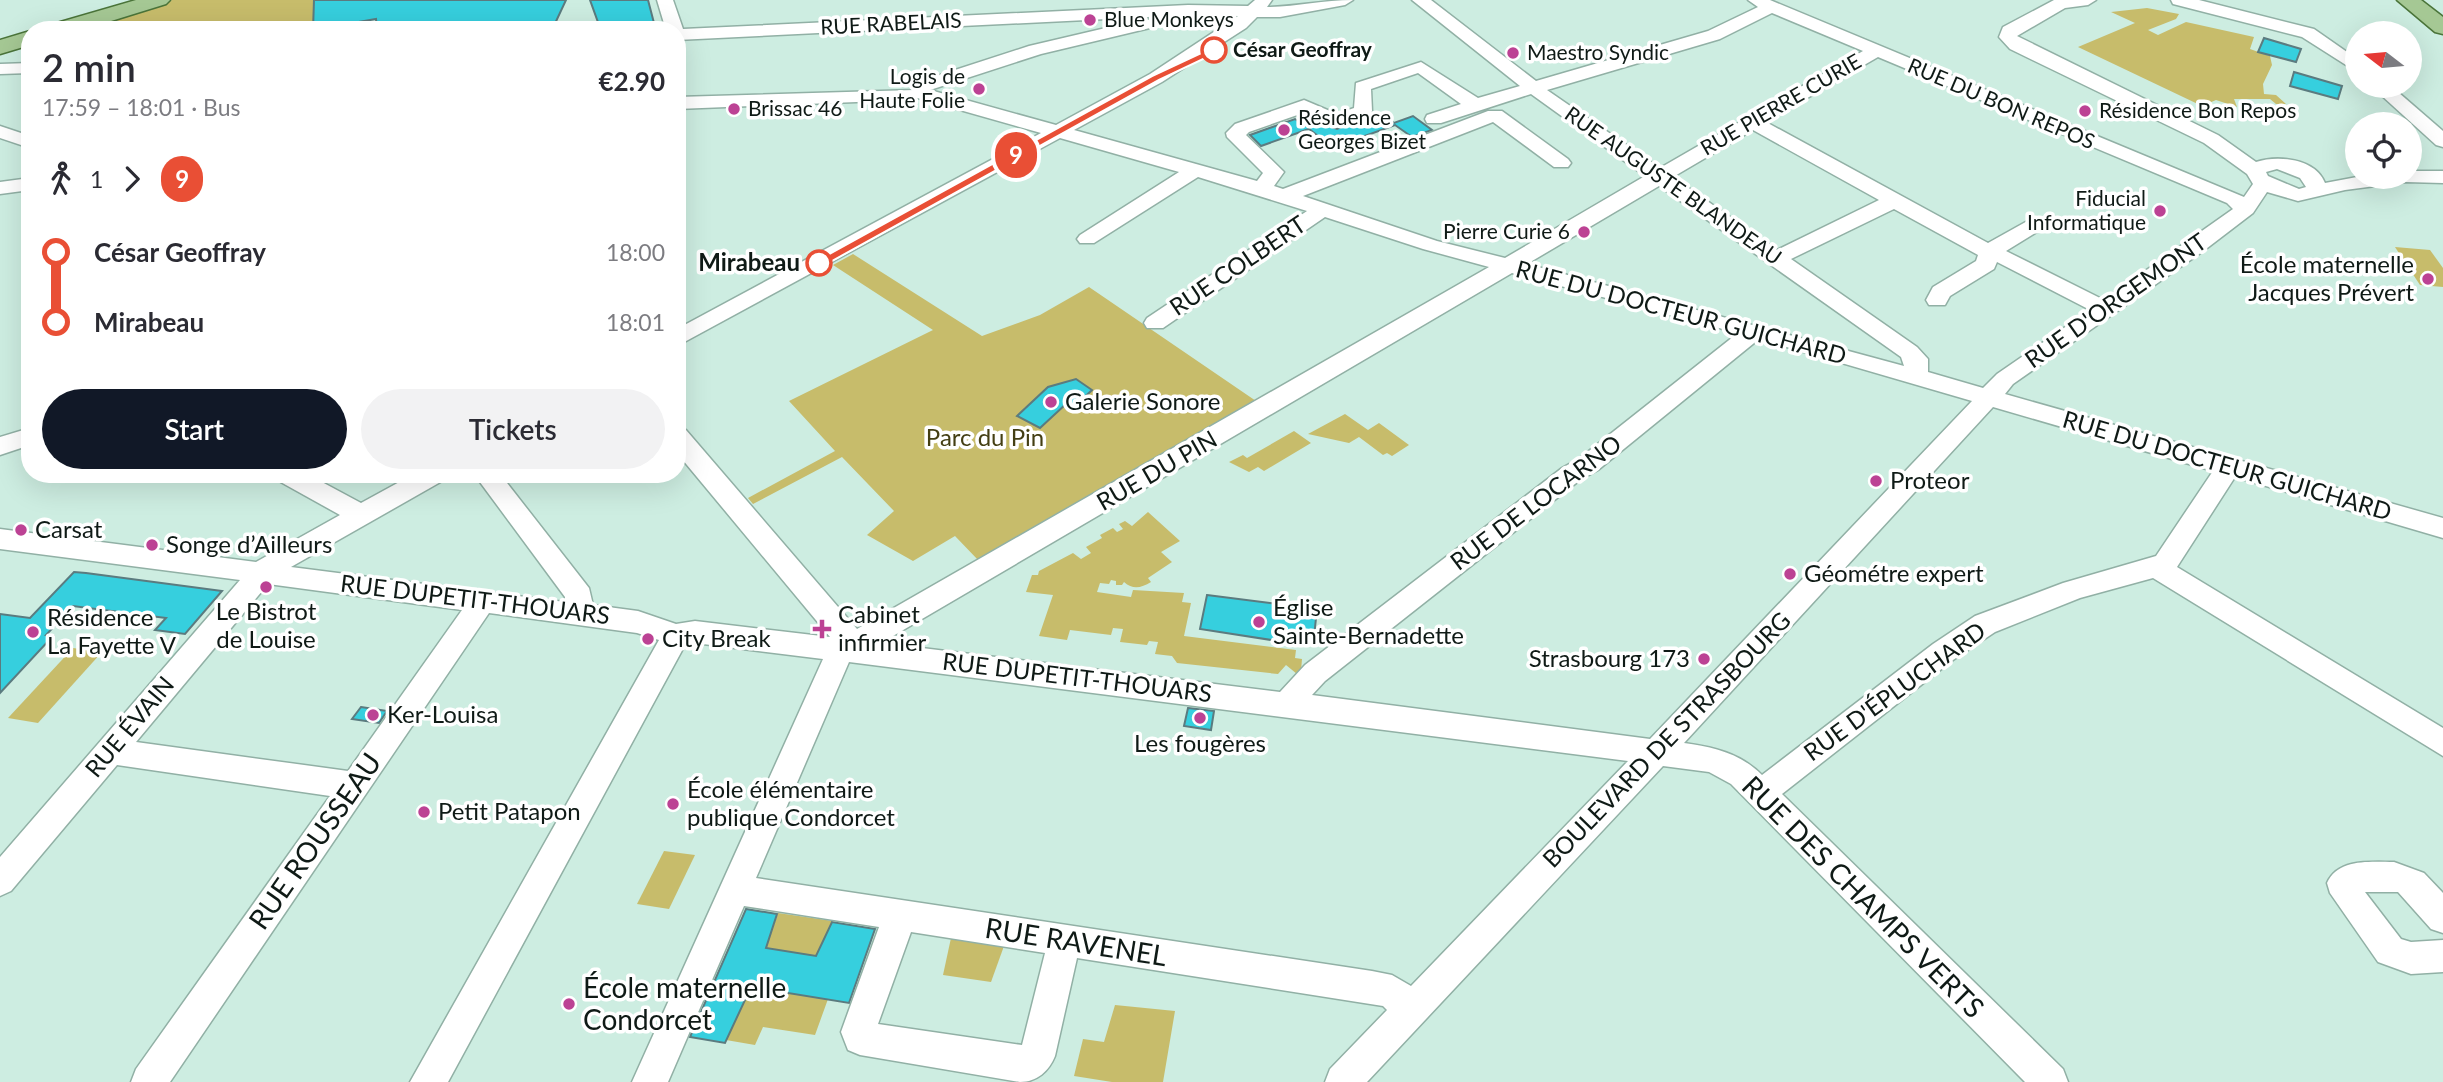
<!DOCTYPE html>
<html lang="en">
<head>
<meta charset="utf-8">
<style>
  :root { --surface:#fff; --page:#f2f2f3; --text:#2b2b33; --muted:#7c7c81; --accent:#111827 }
  body { margin:0; font-family:Lato,sans-serif; background:var(--page); color:var(--text); height:100vh; display:flex; flex-direction:column; font-size:26px; white-space:nowrap }
  * { box-sizing:border-box; margin:0 }
  p { font-size:23px; color:var(--muted) }
  .icon { flex:none; width:38px; height:38px; fill:none; stroke:currentColor; stroke-width:2; stroke-linecap:round; stroke-linejoin:round }
  .map { position:relative; flex:1; overflow:hidden }
  .sheet { position:absolute; left:21px; top:21px; width:665px; height:462px; display:flex; flex-direction:column; background:var(--surface); border-radius:28px; box-shadow:0 7px 28px #0002 }
  .sheet>* { flex:none }
  .badge { padding:0 14px; border-radius:23px; font-size:24px; line-height:46px }
  .needle { width:46px; rotate:286deg }
  .fabs { position:absolute; left:2345px; top:21px; display:grid; gap:14px }
  .fabs a { display:grid; place-items:center; width:77px; height:77px; border-radius:50%; background:var(--surface); box-shadow:0 7px 28px #0002; font-size:35px }
  .map>.badge { position:absolute; translate:-50% -50%; box-shadow:0 0 0 4px #fff }
  .legs { display:flex; align-items:center; gap:10px; height:77px; padding:0 21px; font-size:23px }
  .legs p { margin-inline-start:auto }
  .head { display:flex; align-items:center; justify-content:space-between; height:119px; padding:0 21px }
  h1 { font-size:38px; font-weight:600; line-height:52px }
  .button { display:flex; gap:14px; margin-top:auto; padding:14px 21px }
  .button a { flex:1; height:80px; border-radius:42px; background:var(--accent); color:#fff; font-size:28px; font-weight:600; line-height:80px; text-align:center }
  .button a+a { background:var(--page); color:var(--text) }
  ul { padding:0 21px; list-style:none }
  li { display:flex; align-items:center; gap:24px; height:70px; font-size:26px }
  li i { display:grid; place-items:center; width:10px; height:100%; margin:0 9px; background:currentColor }
  li i::after { content:''; width:18px; height:18px; margin:-9px; border:5px solid; border-radius:50%; background:var(--surface) }
  li p { margin-inline-start:auto }
  li:first-child i { background:linear-gradient(#0000 50%,currentColor 0) }
  li:last-child i { background:linear-gradient(currentColor 50%,#0000 0) }
  .map>svg:first-child { display:block }
</style>
</head>
<body>
<div class="map">
<svg width="2443" height="1082" viewBox="0 0 2443 1082">
  <rect width="100%" height="100%" fill="#cdede1"/>
  <g fill="#c7bc6b">
    <path d="M172,0h142l1,23 -8,2v5h-236z"/>
    <path d="M2147,8l32,6 -3,5 -28,11 10,5 28,-13 68,15 -4,12 20,7 2,9 -9,19 1,10 12,1 10,9h-10l-6,-5h-36l3,8 -21,-7 -14,6 -124,-59 57,-24 -24,-11z"/>
    <path d="M2395,247l35,3 13,18v19l-23,-2z"/>
    <path d="M853,254l129,82 58,-21 49,-28 167,114 -277,160 -24,-25 -42,25 -46,-26 27,-24 -52,-54 -89,47 -5,-6 87,-47 -46,-50 144,-71 -100,-65z"/>
    <path d="M1345,414l23,16 11,-7 30,22 -17,11 -5,-3 -4,2 -24,-18 -10,6 -41,-9z"/>
    <path d="M1294,431l17,12 -47,28 -6,-4 -9,5 -20,-10 14,-7 4,3z"/>
    <path d="M1148,512l32,29 -19,11 11,10 -24,16 3,4c-10,6 -18,8 -27,0l-2,3h-6v-4l-5,-1 -2,4 -9,-1 -3,9 34,5 2,-7 51,3 -2,9 9,1 -7,33 112,14 -1,8 7,1 -1,12 -4,3 -11,-9 -8,9 -101,-11 -5,-7 -17,-2 3,-12 -9,-1 -2,4 -27,-3 3,-13 -10,-1 -2,7 -41,-5 -3,10 -28,-4 14,-41 -27,-3 6,-17h6l1,-4 34,-18 8,6 10,-6 -5,-6 16,-9 -2,-3 13,-7 4,4 6,-3 -4,-5 6,-3 7,5z"/>
    <path d="M73,648l29,4 -64,71 -30,-5z"/>
    <path d="M664,851l31,4 -26,54 -32,-5z"/>
    <path d="M778,913l55,8 -17,35 -50,-8z"/>
    <path d="M951,938l53,8 -13,36 -48,-7z"/>
    <path d="M751,987l77,12 -13,36 -52,-8 -8,18 -29,-5z"/>
    <path d="M1115,1005l60,6 -12,71h-51l-38,-6 9,-37 21,3z"/>
  </g>
  <g fill="#36cfde" stroke="#5b7b7f" stroke-width="2">
    <path d="M314,0h252l-14,30h-91l4,-6 -73,-2 1,8h-16l-1,-11 -63,11z"/>
    <path d="M590,0h58l6,23 -55,2z"/>
    <path d="M2264,38l37,11 -5,13 -38,-10z"/>
    <path d="M2294,72l48,14 -4,13 -48,-13z"/>
    <path d="M1374,114h7l13,9 19,-7 19,14 -20,7 -17,-12 -47,17 -9,-7 -16,5 -14,-11 -48,17 -11,-11 45,-16 10,7 13,-4 19,7z"/>
    <path d="M1076,379l16,11 -18,17 -7,-4 -27,25 -23,-12 31,-29z"/>
    <path d="M74,572l12,1 136,18 -37,43 -30,-4 11,-12 -93,-12 -27,29 7,1 -53,57v-79l30,4z"/>
    <path d="M1207,595l103,13 -2,9 8,1 -2,19 -8,-1 -1,7 -8,1 -97,-15z"/>
    <path d="M361,707l26,4 -8,12 -27,-4z"/>
    <path d="M1188,708l26,3 -3,19 -27,-4z"/>
    <path d="M746,909l31,5 -11,34 50,8 16,-34 43,7 -26,74 -98,-16 -26,56 -35,-6z"/>
  </g>
  <g fill="none" stroke-linecap="round" stroke-linejoin="round">
    <defs>
      <g id="minor">
        <path d="M657,0h16l10,29 505,-24 60,1 7,-6h17l-5,7c28,0 56,-7 86,-7l-8,5 -65,12h-23l-11,11 -84,54 -88,48 183,51 6,-8 -36,-36 -1,-4 9,-9 69,-24 33,14 17,-6 2,-25 65,-21 57,36 42,-12 -108,-86h19l105,81 172,-50 50,-24 -10,-7h22l474,197 9,-13 -6,-10 -43,-31 -194,-94 -11,-12 4,-10 51,-27h42l-8,5 -23,3 -48,28 201,99 38,27c21,-7 59,-4 69,21l32,-6h53v-6h33v12l-37,-1 -61,8 -47,11 -31,-9 -14,21 -51,39 -189,132 -8,10 438,124v20l-208,-61 -58,90 266,161v28l-290,-178 -73,20 -85,34 -42,28 -171,134 281,275 5,13h-43l-294,-298 -22,-12 -46,-6 -296,316h-42l5,-13 57,-59 -4,-4 -306,-48 -22,98c-6,15 -18,26 -35,26l-160,-27 -12,-5 -7,-18 38,-105 -135,-21 -76,176h-36l191,-423 -128,-16 -10,2 -237,437h-38l249,-442 -22,-7 -148,-20 -319,469h-39l5,-13 194,-273 -213,-31 -106,126 -11,5v-39l240,-277 -240,-31v-20l256,33 84,-47 -63,-35 -3,-6h33l54,29 53,-29h33l-3,6 -153,87 274,35v-5l-91,-123h26l89,114 4,17 45,6 38,13 19,-3 135,16 -153,-184v-25l9,2 171,199 632,-362 -66,-18 -98,-32 -162,111h-16l-3,-5 3,-5 160,-107 -109,-34 -104,66h-14l-3,-4 3,-4 99,-63 -119,-34 -383,208v-17l364,-196 -127,-36 -7,3 -230,9v-12l237,-7 1,-7 114,-37 115,-27 6,1 3,4 -3,4 -109,26 -111,36 126,35 94,-51 88,-58 -50,-1 -511,25v-10h-11zM1772,13l91,38 -203,117 -113,-78 173,-51zM1878,57l349,146 6,6 -129,91 -98,-49 39,-24 3,-4 -3,-4h-14l-43,24 -222,-121zM1418,73l43,31 -34,11 -2,4 2,4h14l90,-29 114,82 -140,82 -68,-17 -134,-45 190,-74 61,45h14l3,-4 -3,-4 -66,-48h-14l-205,78 -9,-3 10,-14 -38,-37 3,-3 54,-19 33,13 34,-11 2,-4 -1,-22zM1753,130l126,70 -102,50 -104,-73zM2277,169l23,9 6,9 -7,2 -31,-13 -2,-4zM1659,186l242,171 3,9 -377,-102zM1894,209l84,46 -2,6 -43,26 -7,13 3,5h16l5,-9 44,-27 3,-7 93,48 -93,64 -14,14 -55,-16v-13l-11,-12 -126,-88zM1512,273l226,60 -158,125 -18,10 -257,197 -25,27 -399,-49zM1759,339l213,62 -322,338 -338,-44 13,-14 255,-201 18,-10zM1993,407l220,64 -57,85 -93,27 -88,33 -42,28 -171,131c-22,-22 -49,-28 -78,-32zM268,584l194,26 -114,161 -212,-29zM849,662l779,99 -217,225 -19,-11 -20,-4 -616,-93zM911,932l134,21 -23,92 -144,-21z"/>
        <path d="M2171,0h28l115,29 43,30v13l-55,-35 -129,-33z"/>
        <path d="M30,63v10l-30,1v-10z"/>
        <path d="M2371,86h20l52,45v16l-7,-2z"/>
        <path d="M0,126l30,10v12l-30,-10z"/>
        <path d="M30,178v12l-30,4v-12z"/>
        <path d="M30,428v17l-30,10v-18z"/>
        <path d="M2394,862l30,11 19,20v40l-12,-4 -33,-37h-33l36,47 10,3 32,-2v32l-32,2 -33,-12 -48,-69 -3,-10c11,-25 44,-21 67,-21z"/>
      </g>
      <g id="major">
        <path d="M136,0h34l-4,4 -84,26h-35l3,-5z"/>
        <path d="M2397,0h24l22,17v17l-8,-2z"/>
        <path d="M30,31v14l-30,9v-14z"/>
      </g>
    </defs>
    <use href="#minor" stroke="#91b0a5" stroke-width="3"/>
    <use href="#major" stroke="#4a7439" stroke-width="3"/>
    <use href="#minor" fill="#fff" fill-rule="evenodd"/>
    <use href="#major" fill="#a5c894" fill-rule="evenodd"/>
  </g>
  <path fill="#e94f35" stroke="#fff" stroke-width="2" d="M1214,47l4,5 -59,28 -336,186 -10,-3 339,-187z"/>
  <g fill="#bc4294" stroke="#fff" stroke-width="2.5">
    <circle cx="1090" cy="20" r="7"/>
    <circle cx="1513" cy="53" r="7"/>
    <circle cx="979" cy="89" r="7"/>
    <circle cx="734" cy="109" r="7"/>
    <circle cx="2085" cy="111" r="7"/>
    <circle cx="1284" cy="130" r="7"/>
    <circle cx="2160" cy="211" r="7"/>
    <circle cx="1584" cy="232" r="7"/>
    <circle cx="2428" cy="279" r="7"/>
    <circle cx="1051" cy="402" r="7"/>
    <circle cx="1876" cy="481" r="7"/>
    <circle cx="21" cy="530" r="7"/>
    <circle cx="152" cy="545" r="7"/>
    <circle cx="1790" cy="574" r="7"/>
    <circle cx="266" cy="587" r="7"/>
    <circle cx="1259" cy="622" r="7"/>
    <path d="M818.5 618.5h7v7h7v7h-7v7h-7v-7h-7v-7h7z"/>
    <circle cx="33" cy="632" r="7"/>
    <circle cx="648" cy="639" r="7"/>
    <circle cx="1704" cy="659" r="7"/>
    <circle cx="373" cy="715" r="7"/>
    <circle cx="1200" cy="718" r="7"/>
    <circle cx="673" cy="804" r="7"/>
    <circle cx="424" cy="812" r="7"/>
    <circle cx="569" cy="1004" r="7"/>
  </g>
  <g fill="#fff" stroke="#e94f35" stroke-width="3.5">
    <circle cx="1214" cy="50" r="12"/>
    <circle cx="819" cy="263" r="12"/>
  </g>
  <g text-anchor="middle" stroke-width="7" stroke-linejoin="round" paint-order="stroke">
    <g font-size="21" fill="#0f1a16" stroke="#fff" text-anchor="start">
      <text x="1104" y="27">Blue Monkeys</text>
      <text x="1527" y="60">Maestro Syndic</text>
      <text x="965" y="84" text-anchor="end">Logis de<tspan x="965" dy="24">Haute Folie</tspan></text>
      <text x="748" y="116">Brissac 46</text>
      <text x="2099" y="118">Résidence Bon Repos</text>
      <text x="1298" y="125">Résidence<tspan x="1298" dy="24">Georges Bizet</tspan></text>
      <text x="2146" y="206" text-anchor="end">Fiducial<tspan x="2146" dy="24">Informatique</tspan></text>
      <text x="1570" y="239" text-anchor="end">Pierre Curie 6</text>
    </g>
    <g font-size="21" fill="#0f1a16" stroke="#fff">
      <text transform="translate(891 24) rotate(-3)" y="7">RUE RABELAIS</text>
      <text transform="translate(2001 104) rotate(23)" y="7">RUE DU BON REPOS</text>
      <text transform="translate(1781 105) rotate(-30)" y="7">RUE PIERRE CURIE</text>
      <text transform="translate(1673 186) rotate(35)" y="7">RUE AUGUSTE BLANDEAU</text>
    </g>
    <g font-size="21" font-weight="bold" fill="#0f1a16" stroke="#fff" text-anchor="start">
      <text x="1233" y="57">César Geoffray</text>
    </g>
    <g font-size="24" font-weight="bold" fill="#0f1a16" stroke="#fff" text-anchor="end">
      <text x="800" y="271">Mirabeau</text>
    </g>
    <g font-size="24" fill="#0f1a16" stroke="#fff" text-anchor="start">
      <text x="2414" y="273" text-anchor="end">École maternelle<tspan x="2414" dy="28">Jacques Prévert</tspan></text>
      <text x="1065" y="410">Galerie Sonore</text>
      <text x="1890" y="489">Proteor</text>
      <text x="35" y="538">Carsat</text>
      <text x="166" y="553">Songe d’Ailleurs</text>
      <text x="1804" y="582">Géométre expert</text>
      <text x="1273" y="616">Église<tspan x="1273" dy="28">Sainte-Bernadette</tspan></text>
      <text x="266" y="620" text-anchor="middle">Le Bistrot<tspan x="266" dy="28">de Louise</tspan></text>
      <text x="838" y="623">Cabinet<tspan x="838" dy="28">infirmier</tspan></text>
      <text x="47" y="626">Résidence<tspan x="47" dy="28">La Fayette V</tspan></text>
      <text x="662" y="647">City Break</text>
      <text x="1690" y="667" text-anchor="end">Strasbourg 173</text>
      <text x="387" y="723">Ker-Louisa</text>
      <text x="1200" y="752" text-anchor="middle">Les fougères</text>
      <text x="687" y="798">École élémentaire<tspan x="687" dy="28">publique Condorcet</tspan></text>
      <text x="438" y="820">Petit Patapon</text>
    </g>
    <g font-size="24" fill="#0f1a16" stroke="#fff">
      <text transform="translate(1238 266) rotate(-34)" y="8">RUE COLBERT</text>
      <text transform="translate(2116 301) rotate(-35)" y="8">RUE D'ORGEMONT</text>
      <text transform="translate(1681 313) rotate(15)" y="8">RUE DU DOCTEUR GUICHARD</text>
      <text transform="translate(2227 466) rotate(16)" y="8">RUE DU DOCTEUR GUICHARD</text>
      <text transform="translate(1157 471) rotate(-30)" y="8">RUE DU PIN</text>
      <text transform="translate(1536 503) rotate(-37)" y="8">RUE DE LOCARNO</text>
      <text transform="translate(475 600) rotate(7)" y="8">RUE DUPETIT-THOUARS</text>
      <text transform="translate(1077 678) rotate(7)" y="8">RUE DUPETIT-THOUARS</text>
      <text transform="translate(1895 692) rotate(-36)" y="8">RUE D'ÉPLUCHARD</text>
      <text transform="translate(130 727) rotate(-50)" y="8">RUE ÉVAIN</text>
      <text transform="translate(1667 740) rotate(-46)" y="8">BOULEVARD DE STRASBOURG</text>
    </g>
    <g font-size="24" fill="#443f14" stroke="#fff">
      <text x="985" y="446">Parc du Pin</text>
    </g>
    <g font-size="28" fill="#0f1a16" stroke="#fff">
      <text transform="translate(315 841) rotate(-55)" y="10">RUE ROUSSEAU</text>
      <text transform="translate(1863 897) rotate(45)" y="10">RUE DES CHAMPS VERTS</text>
      <text transform="translate(1076 942) rotate(9)" y="10">RUE RAVENEL</text>
    </g>
    <g font-size="28" fill="#0f1a16" stroke="#fff" text-anchor="start">
      <text x="583" y="998">École maternelle<tspan x="583" dy="32">Condorcet</tspan></text>
    </g>
  </g>
</svg>
<div class="fabs">
<a><svg class="needle" viewBox="-14 -14 28 28"><path d="M0-13l5 13h-10z" fill="#e53935"/><path d="M0 13l5-13h-10z" fill="#7c7c81"/></svg></a>
<a><svg class="icon" aria-label="locate" viewBox="0 0 24 24"><circle cx="12" cy="12" r="6"/><path d="M12 2v4M12 18v4M2 12h4M18 12h4"/></svg></a>
</div>
<b class="badge" style="left:1016px;top:155px;background:#e94f35;color:#fff">9</b>
<section class="sheet">
<div class="head"><div><h1>2 min</h1><p>17:59 – 18:01 · Bus</p></div><b>€2.90</b></div>
<div class="legs"><svg class="icon" aria-label="walk" viewBox="0 0 24 24"><circle cx="13" cy="4" r="2"/><path d="M13 8l-2 6 4 7M11 14l-3 7M7 12l3-4h3l4 4"/></svg>1<svg class="icon" aria-label="forward" viewBox="0 0 24 24"><path d="M9 5l7 7-7 7"/></svg><b class="badge" style="background:#e94f35;color:#fff">9</b></div>
<ul>
<li><i style="color:#e94f35"></i><b>César Geoffray</b><p>18:00</p></li>
<li><i style="color:#e94f35"></i><b>Mirabeau</b><p>18:01</p></li>
</ul>
<div class="button"><a>Start</a><a>Tickets</a></div>
</section>
</div>
</body>
</html>
